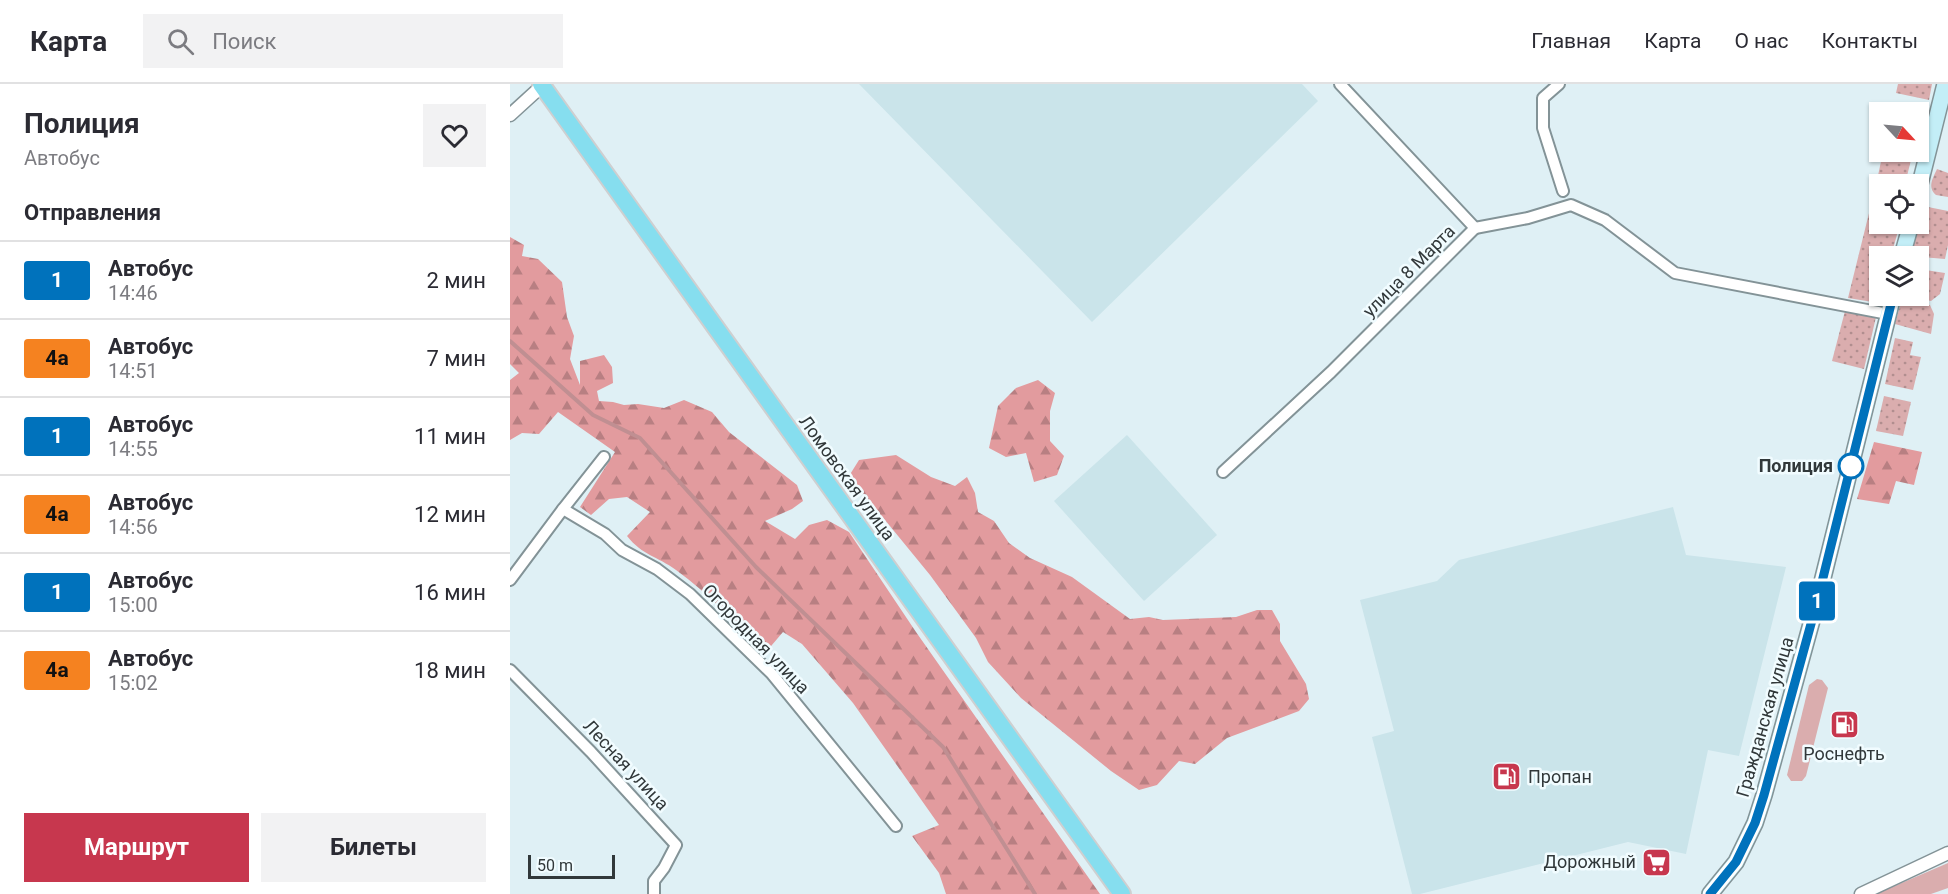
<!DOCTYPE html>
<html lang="ru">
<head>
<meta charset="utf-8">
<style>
  :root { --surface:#fff; --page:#f2f2f3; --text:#2b2b33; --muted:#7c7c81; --line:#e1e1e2; --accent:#c7374e }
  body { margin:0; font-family:Roboto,sans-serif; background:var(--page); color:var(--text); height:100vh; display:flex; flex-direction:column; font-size:22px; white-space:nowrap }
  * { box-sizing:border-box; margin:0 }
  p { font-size:20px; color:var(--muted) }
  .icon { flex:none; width:33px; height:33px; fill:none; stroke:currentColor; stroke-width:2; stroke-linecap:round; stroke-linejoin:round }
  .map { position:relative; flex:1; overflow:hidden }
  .drawer { display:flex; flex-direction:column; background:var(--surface); width:510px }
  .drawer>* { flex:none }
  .badge { padding:0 12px; border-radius:4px; font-size:21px; line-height:39px }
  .needle { width:39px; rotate:116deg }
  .tools { position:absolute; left:1359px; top:18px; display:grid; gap:12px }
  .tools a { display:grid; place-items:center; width:60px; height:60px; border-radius:0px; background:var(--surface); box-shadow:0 2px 4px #0004; font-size:30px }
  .scale { position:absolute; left:18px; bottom:15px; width:87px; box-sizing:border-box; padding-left:6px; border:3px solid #31383a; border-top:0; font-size:16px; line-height:21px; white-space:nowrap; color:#31383a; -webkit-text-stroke:4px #f1fcff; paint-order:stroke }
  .map>.badge { position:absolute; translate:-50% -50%; box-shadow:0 0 0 3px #fff }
  h2 { padding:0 24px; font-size:22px; line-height:54px }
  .round { display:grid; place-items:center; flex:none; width:63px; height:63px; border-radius:0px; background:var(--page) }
  .head { display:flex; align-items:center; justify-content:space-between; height:102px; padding:0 24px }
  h1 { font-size:28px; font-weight:700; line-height:45px }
  .cta { display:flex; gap:12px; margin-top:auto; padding:12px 24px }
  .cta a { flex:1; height:69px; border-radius:0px; background:var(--accent); color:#fff; font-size:24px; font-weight:700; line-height:69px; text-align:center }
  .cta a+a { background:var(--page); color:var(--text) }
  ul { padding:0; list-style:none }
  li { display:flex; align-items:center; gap:18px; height:78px; padding:0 24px; border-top:2px solid var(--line) }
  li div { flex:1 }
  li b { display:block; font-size:22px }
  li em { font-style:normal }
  li .badge { min-width:66px; font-weight:700; text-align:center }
  header { display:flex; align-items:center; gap:36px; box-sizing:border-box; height:84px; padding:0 30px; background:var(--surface); border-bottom:2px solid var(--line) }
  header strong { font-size:28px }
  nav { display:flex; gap:33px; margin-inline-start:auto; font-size:21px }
  .search { width:420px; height:54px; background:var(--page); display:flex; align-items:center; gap:15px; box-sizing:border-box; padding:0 21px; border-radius:0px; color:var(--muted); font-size:22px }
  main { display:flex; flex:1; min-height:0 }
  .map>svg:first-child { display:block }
</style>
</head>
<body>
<header>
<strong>Карта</strong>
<div class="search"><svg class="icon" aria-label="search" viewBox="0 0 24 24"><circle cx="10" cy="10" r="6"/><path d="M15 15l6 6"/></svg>Поиск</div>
<nav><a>Главная</a><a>Карта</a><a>О нас</a><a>Контакты</a></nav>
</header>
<main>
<section class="drawer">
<div class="head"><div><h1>Полиция</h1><p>Автобус</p></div><a class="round"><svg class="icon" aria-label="heart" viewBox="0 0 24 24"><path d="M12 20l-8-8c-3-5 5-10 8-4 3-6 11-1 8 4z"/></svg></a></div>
<h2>Отправления</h2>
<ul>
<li><span class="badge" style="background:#0072bc;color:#fff">1</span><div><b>Автобус</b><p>14:46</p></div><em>2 мин</em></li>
<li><span class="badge" style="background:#f58220;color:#111">4а</span><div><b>Автобус</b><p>14:51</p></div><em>7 мин</em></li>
<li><span class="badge" style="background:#0072bc;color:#fff">1</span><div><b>Автобус</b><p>14:55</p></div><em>11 мин</em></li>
<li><span class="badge" style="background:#f58220;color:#111">4а</span><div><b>Автобус</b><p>14:56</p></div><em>12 мин</em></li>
<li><span class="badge" style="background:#0072bc;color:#fff">1</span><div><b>Автобус</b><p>15:00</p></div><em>16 мин</em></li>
<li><span class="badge" style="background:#f58220;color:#111">4а</span><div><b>Автобус</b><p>15:02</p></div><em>18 мин</em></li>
</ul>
<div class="cta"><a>Маршрут</a><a>Билеты</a></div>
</section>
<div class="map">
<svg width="1438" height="810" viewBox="0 0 1438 810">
  <defs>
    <pattern id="forest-firs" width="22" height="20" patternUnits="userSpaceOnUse" patternTransform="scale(1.5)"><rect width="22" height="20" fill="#e29b9e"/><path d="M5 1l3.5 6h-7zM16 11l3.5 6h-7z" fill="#b87f82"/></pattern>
    <pattern id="park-dots" width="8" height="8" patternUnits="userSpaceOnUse" patternTransform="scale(1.5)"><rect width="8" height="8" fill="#daadae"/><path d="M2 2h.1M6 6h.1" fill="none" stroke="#b18e8f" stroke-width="1.8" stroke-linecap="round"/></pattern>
  </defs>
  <rect width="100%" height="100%" fill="#dff0f5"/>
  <g fill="#cae4ea">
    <path d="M349,0h443l16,17 -226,221z"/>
    <path d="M617,351l90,100 -73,66 -90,-100z"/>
    <path d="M1163,423l13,48 100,12 -47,189 -31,-6 -22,104 -58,-12 -208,52h-8l-40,-157 22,-6 -34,-131 77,-19 22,-21z"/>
  </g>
  <g fill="#daadae">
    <path d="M1307,595l5,1 6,8 -22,88 -4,5h-11l-4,-6 22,-90z"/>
    <path d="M1438,779v25l-17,6h-55z"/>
  </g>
  <g fill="url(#forest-firs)">
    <path d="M0,153l14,8 -2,11 16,3 24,23 5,35 7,19 -4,23 10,26v-24l24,-6 8,12 1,16 -16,8 2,10 14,1 11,3 14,-1 26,4 20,-8 28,12 17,20 68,53 6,16 -11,8 -27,12 30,18 14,-14 18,-5 22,12 67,100 184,262h-154l-7,-21 -27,-37 27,-11 -86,-122 -51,-59 -19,-12 -17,20c-29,-28 -57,-58 -90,-82 -19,-14 -33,-14 -49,-34l23,-24 -23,-15 -18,2 -18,16 -11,-8 35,-55 -57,-40 -19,22 -17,-1 -12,7v-60l9,-7 -9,-9z"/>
    <path d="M528,296l17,13 -5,18v30l14,15 -7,19 -23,7 -8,-29 -20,4 -17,-9 9,-42 18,-18z"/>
    <path d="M1364,358l48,10 -8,33 -18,-4 -7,23 -32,-5z"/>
    <path d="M386,371l35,22 24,9 12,-9 8,16 3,19 16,9 15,22 21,15 42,19 58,42 19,-2 14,3 73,-3 21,-7h15l8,14v17l26,43 3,15 -10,12 -72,27 -32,26 -16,-3 -22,24 -18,5 -28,-19 -90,-73 -33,-36 -12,-24 -46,-63 -81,-99 10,-16z"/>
  </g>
  <g fill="url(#park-dots)">
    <path d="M1388,0h34l-3,16 -33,-7z"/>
    <path d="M1373,68h30l-8,32 -29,1z"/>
    <path d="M1427,85l11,4v24l-12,-2c-9,-8 -3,-17 1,-26z"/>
    <path d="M1363,113l6,1 1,26h20l-9,32h-11v40h1l-2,7 -31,-5z"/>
    <path d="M1413,122l25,5v34l-3,14 -35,-3z"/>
    <path d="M1409,185l26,4 -5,21 -9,7 -24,-5h11z"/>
    <path d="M1392,215l28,6 4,9 -3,20 -36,-10z"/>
    <path d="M1335,227l31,6 -12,52 -32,-8z"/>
    <path d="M1385,254l18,4 -3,13 11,2 -8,33 -28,-6z"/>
    <path d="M1374,312l27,6 -8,34 -27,-5z"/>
  </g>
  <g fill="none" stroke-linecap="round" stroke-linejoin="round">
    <path stroke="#c08f92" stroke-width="4" d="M0,257l83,74 47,23 116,129 187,180 92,147"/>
    <defs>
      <g id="minor">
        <path d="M1049,0l-16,14v30l20,63"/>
        <path d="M965,144l53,-10 43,-13 34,15 70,53 213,41"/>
        <path d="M713,388l108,-100 144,-144 -135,-144"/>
        <path d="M53,425l42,25 17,16 35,19 33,25 82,80 124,152"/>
        <path d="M0,496l53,-71 41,-52"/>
        <path d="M0,586l81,82 85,93 -12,23 -10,13v13"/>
      </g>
      <g id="tertiary">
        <path d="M0,31l34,-31"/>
        <path d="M1351,810l87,-41"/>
      </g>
      <g id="secondary">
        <path d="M1408,108l27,-108"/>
        <path d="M1392,172l9,-32"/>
        <path d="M1200,810l26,-32 19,-39 9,-28 53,-193 76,-306"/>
      </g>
      <path id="primary" d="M31,0l581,810"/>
    </defs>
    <use href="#minor" stroke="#839397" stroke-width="14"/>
    <use href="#tertiary" stroke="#839397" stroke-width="15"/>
    <use href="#secondary" stroke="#839397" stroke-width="18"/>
    <use href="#primary" stroke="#cecfd0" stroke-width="20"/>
    <use href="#minor" stroke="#fff" stroke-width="10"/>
    <use href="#tertiary" stroke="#fff" stroke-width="12"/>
    <use href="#secondary" stroke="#c3eef7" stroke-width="15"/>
    <use href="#primary" stroke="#86deef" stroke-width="16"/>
  </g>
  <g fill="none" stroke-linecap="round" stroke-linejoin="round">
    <defs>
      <path id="line" d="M1200,810l26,-32 19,-39 9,-28 53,-193 76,-306"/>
    </defs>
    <use href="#line" stroke="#fff" stroke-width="14"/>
    <use href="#line" stroke="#0072bc" stroke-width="9"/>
  </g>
  <defs>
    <symbol id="fuel-square" viewBox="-11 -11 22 22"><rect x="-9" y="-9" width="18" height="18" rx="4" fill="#c7374e" stroke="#f1fcff"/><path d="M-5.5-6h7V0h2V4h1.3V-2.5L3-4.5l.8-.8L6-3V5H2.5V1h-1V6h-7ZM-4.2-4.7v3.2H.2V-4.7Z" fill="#fff"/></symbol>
    <symbol id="supermarket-square" viewBox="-11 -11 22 22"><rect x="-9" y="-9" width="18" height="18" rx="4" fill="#c7374e" stroke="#f1fcff"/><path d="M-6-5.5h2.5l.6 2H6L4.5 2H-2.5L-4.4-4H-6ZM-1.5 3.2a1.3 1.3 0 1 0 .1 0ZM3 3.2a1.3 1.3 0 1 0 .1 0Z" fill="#fff"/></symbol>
  </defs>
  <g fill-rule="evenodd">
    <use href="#fuel-square" x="1318" y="624" width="33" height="33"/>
    <use href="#fuel-square" x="980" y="676" width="33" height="33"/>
    <use href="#supermarket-square" x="1130" y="762" width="33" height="33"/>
  </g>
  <circle fill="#fff" stroke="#0072bc" stroke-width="3" cx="1341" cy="382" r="12"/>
  <g text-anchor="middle" stroke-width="5" stroke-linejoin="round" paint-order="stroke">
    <g font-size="18" fill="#31383a" stroke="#f1fcff">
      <text transform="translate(899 187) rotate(-45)" y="6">улица 8 Марта</text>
      <text transform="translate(337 394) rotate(54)" y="6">Ломовская улица</text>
      <text transform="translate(246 555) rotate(46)" y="6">Огородная улица</text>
      <text transform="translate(1255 633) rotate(-74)" y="6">Гражданская улица</text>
      <text transform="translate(116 681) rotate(47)" y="6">Лесная улица</text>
    </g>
    <g font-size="18" font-weight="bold" fill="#31383a" stroke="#f1fcff" text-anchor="end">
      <text x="1323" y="388">Полиция</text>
    </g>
    <g font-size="18" fill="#31383a" stroke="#f1fcff">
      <text x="1334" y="676">Роснефть</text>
      <text x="1018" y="699" text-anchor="start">Пропан</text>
      <text x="1126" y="784" text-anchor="end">Дорожный</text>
    </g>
  </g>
</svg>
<div class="tools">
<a><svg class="needle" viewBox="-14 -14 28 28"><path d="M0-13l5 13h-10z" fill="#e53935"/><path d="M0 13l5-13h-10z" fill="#7c7c81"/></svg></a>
<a><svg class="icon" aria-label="locate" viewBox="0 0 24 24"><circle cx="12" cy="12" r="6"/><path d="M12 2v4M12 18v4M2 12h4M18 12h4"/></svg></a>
<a><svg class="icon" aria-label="layers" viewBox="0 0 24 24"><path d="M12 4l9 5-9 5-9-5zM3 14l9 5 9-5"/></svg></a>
</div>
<div class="scale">50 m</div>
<b class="badge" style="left:1307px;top:517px;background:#0072bc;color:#fff">1</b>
</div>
</main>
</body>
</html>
